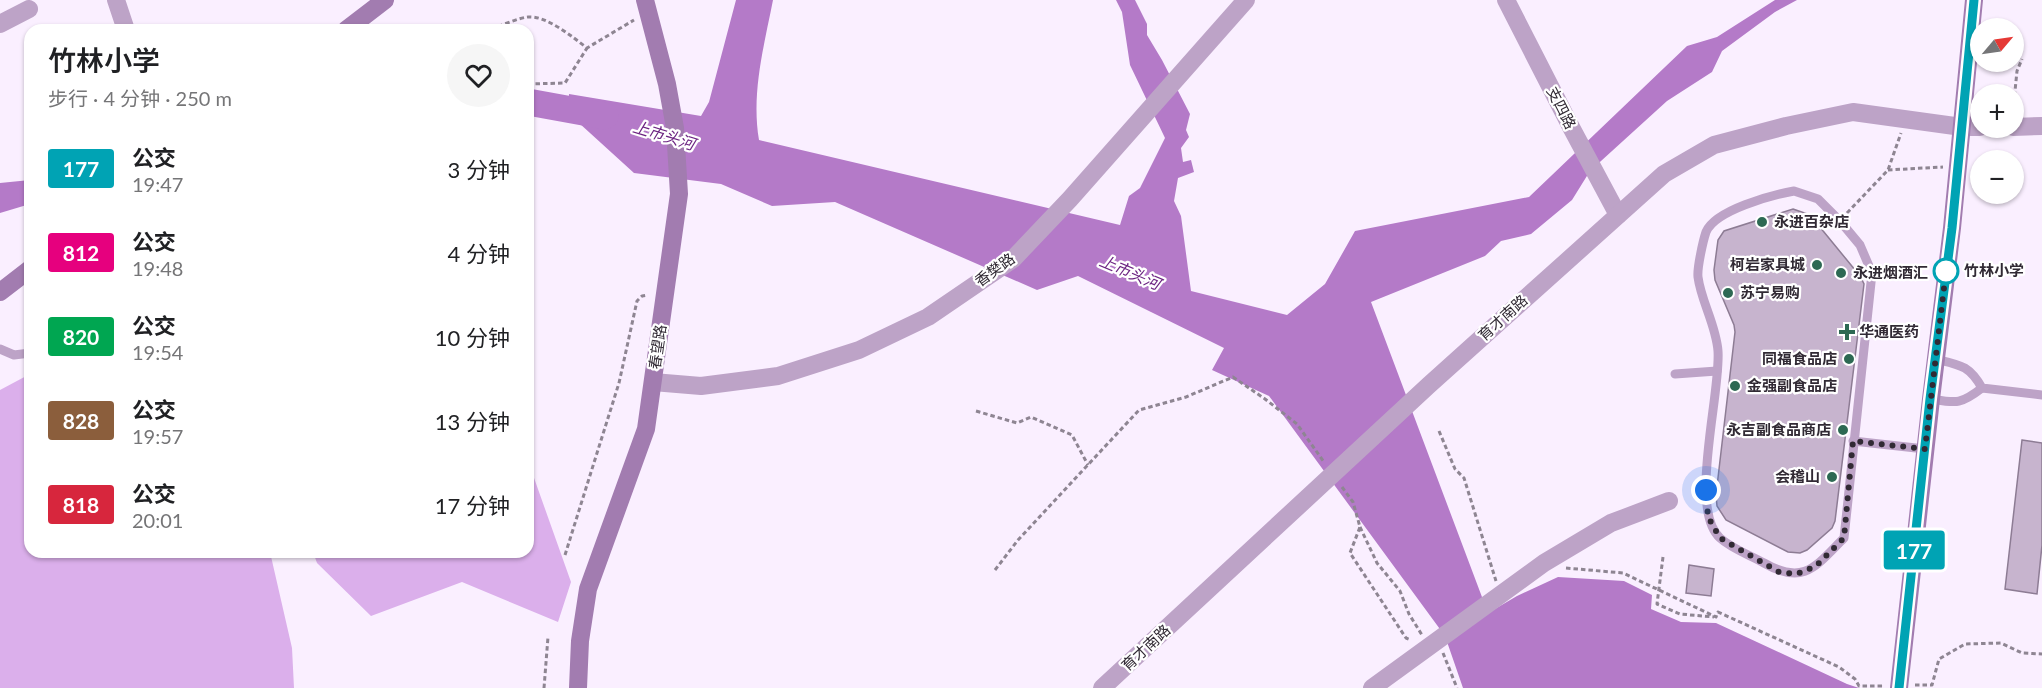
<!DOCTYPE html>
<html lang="zh">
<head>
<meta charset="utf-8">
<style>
  :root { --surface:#fff; --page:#f6f6f6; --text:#202124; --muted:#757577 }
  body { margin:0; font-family:Lato,"Noto Sans SC",sans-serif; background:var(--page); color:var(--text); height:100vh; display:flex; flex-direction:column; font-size:22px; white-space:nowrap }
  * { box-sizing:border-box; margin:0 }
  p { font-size:20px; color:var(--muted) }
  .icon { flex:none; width:33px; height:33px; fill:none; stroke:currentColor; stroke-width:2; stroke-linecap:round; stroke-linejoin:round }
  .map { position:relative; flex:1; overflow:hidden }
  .drawer { position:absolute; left:24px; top:24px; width:510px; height:534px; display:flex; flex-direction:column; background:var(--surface); border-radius:18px; box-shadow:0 2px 4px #0004 }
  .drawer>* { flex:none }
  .badge { padding:0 12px; border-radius:4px; font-size:21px; line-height:39px }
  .needle { width:39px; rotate:61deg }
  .controls { position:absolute; left:1970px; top:18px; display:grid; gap:12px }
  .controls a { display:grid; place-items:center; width:54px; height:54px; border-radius:50%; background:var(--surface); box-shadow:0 2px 4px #0004; font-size:30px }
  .you { position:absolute; width:30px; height:30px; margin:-15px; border:4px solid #fff; border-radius:50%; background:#1a73e8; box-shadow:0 0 0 9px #1a73e833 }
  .map>.badge { position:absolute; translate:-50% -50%; box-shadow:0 0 0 3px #fff }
  .round { display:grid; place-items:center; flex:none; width:63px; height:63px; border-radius:32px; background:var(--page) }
  .head { display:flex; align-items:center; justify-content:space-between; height:102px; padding:0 24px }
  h1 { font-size:28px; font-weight:600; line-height:45px }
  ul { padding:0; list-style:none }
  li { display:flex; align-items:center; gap:18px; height:84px; padding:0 24px }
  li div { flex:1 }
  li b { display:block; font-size:22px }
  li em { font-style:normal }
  li .badge { min-width:66px; font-weight:700; text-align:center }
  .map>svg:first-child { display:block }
</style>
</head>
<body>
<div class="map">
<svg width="2042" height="688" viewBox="0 0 2042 688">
  <rect width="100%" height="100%" fill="#faefff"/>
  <g fill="#dbafeb">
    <path d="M30,374v178h240l22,96 2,40h-294v-298z"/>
    <path d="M528,461l43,121 -13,40 -96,-40 -91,34 -54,-53 -4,-11h215z"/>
  </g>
  <g fill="#b47ac8">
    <path d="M736,0h37c-9,46 -22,93 -14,140l361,85 9,-29 11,-8 25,-50 -35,-73 -8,-53 -6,-12h19l12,24v11l15,25 28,54 -4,16 3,7 -8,11 2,14 8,-2 3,12 -16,6 -4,23 7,15 10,75 96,24 38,-31 30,-53 174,-34 158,-151 30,-9 58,-37h22l-22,12 -53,39 -10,21 -45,29 -77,70 -18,29 -41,34 -30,7 -16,15 -114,46 117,311 29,-17 41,-19 66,4 28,14 -1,14 30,13 35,1 131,61 12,4h-396l-18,-52 -176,-240 -57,-26 12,-22 -146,-72 -41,14 -202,-88 -63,4 -51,-22 -87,-11 -66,-60 1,-19 132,22 8,-14z"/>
    <path d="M30,180v24l-30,9v-30z"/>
  </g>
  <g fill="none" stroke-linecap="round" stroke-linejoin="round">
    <path stroke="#b47ac8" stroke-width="27" d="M528,102l77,14"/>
  </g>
  <g fill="#c7b4ce" stroke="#8d7c94" stroke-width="1.5">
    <path d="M1793,209l17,6 50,61 4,8 -29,237 -3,7 -25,22 -7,3 -12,-1 -62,-32 -9,-14 -1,-11 19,-163 -1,-7 -19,-45 -1,-10 4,-30 6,-9z"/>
    <path d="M2022,440l20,3v102l-5,49 -32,-5z"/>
    <path d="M1689,565l25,4 -3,27 -25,-3z"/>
  </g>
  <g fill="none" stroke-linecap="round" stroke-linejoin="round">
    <g stroke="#8e8592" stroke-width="3" stroke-dasharray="4.5 3" stroke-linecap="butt">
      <path d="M492,30l4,-3c10,-3 22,-9 32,-10 18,-2 46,21 59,31l47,-28"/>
      <path d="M528,84l37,-1 22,-35"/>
      <path d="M2013,111l4,-40 5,-12"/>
      <path d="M1888,170l55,-3"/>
      <path d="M1847,213l41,-43 13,-37"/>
      <path d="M976,411l41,12 14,-6 41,18 16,30"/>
      <path d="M1439,431l16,38 9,9 32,103"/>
      <path d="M1342,487l11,15 7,25 -10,26 56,85 5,2"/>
      <path d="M1360,527l17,36 23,28 9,23 13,21"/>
      <path d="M565,555l54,-172 18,-82 5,-5 6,-1"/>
      <path d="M1663,557l-6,47 23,10 34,3"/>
      <path d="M1566,568l57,5 93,44 2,-5 121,55 16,12 4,7h26"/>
      <path d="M995,570l23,-30 121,-130 47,-13 47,-20 32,22 32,25 27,38"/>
      <path d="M1443,653l14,35"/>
      <path d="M1915,685h17l7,-26 26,-15 36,-1 21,10 20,1"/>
      <path d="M544,688l4,-51"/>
    </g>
    <g stroke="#bda3c7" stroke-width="9">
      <path d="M1794,191l24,8 22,22 20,24 12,28 -28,265c-28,28 -40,48 -80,25 -14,-8 -32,-14 -44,-25 -32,-29 1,-144 -2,-187 -2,-26 -17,-50 -20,-74 -1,-9 5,-36 8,-45 9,-22 66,-37 88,-41z"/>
      <path d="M0,349l14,6 16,-2"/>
      <path d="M1935,359c25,6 34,6 47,29l60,7"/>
      <path d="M1675,374l42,-3"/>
      <path d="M1931,399c25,4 29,6 51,-11"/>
      <path d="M1853,441l72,8"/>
    </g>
    <g stroke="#bda3c7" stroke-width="18">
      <path d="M116,0l10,30"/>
      <path d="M1506,0l66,129 46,86"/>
      <path d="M0,24l29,-15"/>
      <path d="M2013,127l29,-1"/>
      <path d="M653,382l48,4 77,-10 81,-26 69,-33 85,-58 57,-60 176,-199"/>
      <path d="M1102,688l327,-303 235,-211 50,-29 72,-19 67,-14 109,15h18"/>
      <path d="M1372,688l172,-125 67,-40 58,-22"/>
    </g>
    <g stroke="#a27cb0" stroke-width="18">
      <path d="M346,30l39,-30"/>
      <path d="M0,292l30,-23"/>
      <path d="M578,688l2,-47 8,-52 58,-160 33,-235 -4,-66 -8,-44 -22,-84"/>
      <path d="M1899,688l32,-289 21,-171 22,-228"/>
    </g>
  </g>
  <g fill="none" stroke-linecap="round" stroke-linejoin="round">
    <defs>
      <path id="line" d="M1899,688l31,-289 22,-171 22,-228"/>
    </defs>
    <use href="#line" stroke="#fff" stroke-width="14"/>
    <use href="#line" stroke="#00a3b4" stroke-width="9"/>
    <path stroke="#312a34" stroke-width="6" stroke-dasharray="0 10.8" d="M1706,490l2,27 12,21 59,34 18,2 19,-8 28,-28 9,-97 72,8 21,-178"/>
  </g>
  <g fill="#2d6953" stroke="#fff" stroke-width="2">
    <circle cx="1762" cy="222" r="6"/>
    <circle cx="1817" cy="265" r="6"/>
    <circle cx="1841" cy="273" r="6"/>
    <circle cx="1728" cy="293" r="6"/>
    <path d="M1844 323h6v6h6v6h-6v6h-6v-6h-6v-6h6z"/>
    <circle cx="1849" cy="359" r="6"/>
    <circle cx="1735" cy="386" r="6"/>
    <circle cx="1843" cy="430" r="6"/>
    <circle cx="1832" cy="477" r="6"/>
  </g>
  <circle fill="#fff" stroke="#00a3b4" stroke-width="3" cx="1946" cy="271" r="12"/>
  <g text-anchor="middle" stroke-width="4.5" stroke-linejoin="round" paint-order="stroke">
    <g font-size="15" fill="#312a34" stroke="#fff">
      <text transform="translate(1561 108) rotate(63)" y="5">支四路</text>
      <text transform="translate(995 270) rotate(-36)" y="5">香樊路</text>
      <text transform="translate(1503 318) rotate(-42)" y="5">育才南路</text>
      <text transform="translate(658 347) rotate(-82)" y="5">春望路</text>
      <text transform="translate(1146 648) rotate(-43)" y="5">育才南路</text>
    </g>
    <g font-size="15" font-weight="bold" fill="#312a34" stroke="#fff" text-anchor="start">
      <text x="1774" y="227">永进百杂店</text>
      <text x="1805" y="270" text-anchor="end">柯岩家具城</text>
      <text x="1853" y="278">永进烟酒汇</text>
      <text x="1740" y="298">苏宁易购</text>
      <text x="1859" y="337">华通医药</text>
      <text x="1837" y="364" text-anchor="end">同福食品店</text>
      <text x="1747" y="391">金强副食品店</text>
      <text x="1831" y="435" text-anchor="end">永吉副食品商店</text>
      <text x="1820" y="482" text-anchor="end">会稽山</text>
    </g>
    <g font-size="15" font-weight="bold" fill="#312a34" stroke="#fff" text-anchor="start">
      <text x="1964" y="276">竹林小学</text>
    </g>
    <g font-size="16" font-style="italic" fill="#6c2482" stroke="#fff">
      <text transform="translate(664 135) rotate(17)" y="6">上市头河</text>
      <text transform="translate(1130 272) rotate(23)" y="6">上市头河</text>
    </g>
  </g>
</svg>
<div class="controls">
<a><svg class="needle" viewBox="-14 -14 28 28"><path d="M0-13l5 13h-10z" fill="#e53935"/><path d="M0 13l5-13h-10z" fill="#757577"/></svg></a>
<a>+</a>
<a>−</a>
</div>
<div class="you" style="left:1706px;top:490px"></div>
<b class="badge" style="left:1914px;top:550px;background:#00a3b4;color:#fff">177</b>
<section class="drawer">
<div class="head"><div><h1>竹林小学</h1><p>步行 · 4 分钟 · 250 m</p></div><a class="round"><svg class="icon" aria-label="heart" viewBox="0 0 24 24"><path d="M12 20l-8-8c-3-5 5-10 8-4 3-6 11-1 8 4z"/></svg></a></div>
<ul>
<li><span class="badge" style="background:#00a3b4;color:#fff">177</span><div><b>公交</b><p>19:47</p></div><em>3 分钟</em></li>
<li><span class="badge" style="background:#e6007e;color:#fff">812</span><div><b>公交</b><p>19:48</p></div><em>4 分钟</em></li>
<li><span class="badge" style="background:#00a651;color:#fff">820</span><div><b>公交</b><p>19:54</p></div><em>10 分钟</em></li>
<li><span class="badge" style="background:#8b5e3c;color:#fff">828</span><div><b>公交</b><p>19:57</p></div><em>13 分钟</em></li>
<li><span class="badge" style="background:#d7263d;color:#fff">818</span><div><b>公交</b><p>20:01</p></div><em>17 分钟</em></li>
</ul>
</section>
</div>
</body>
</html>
